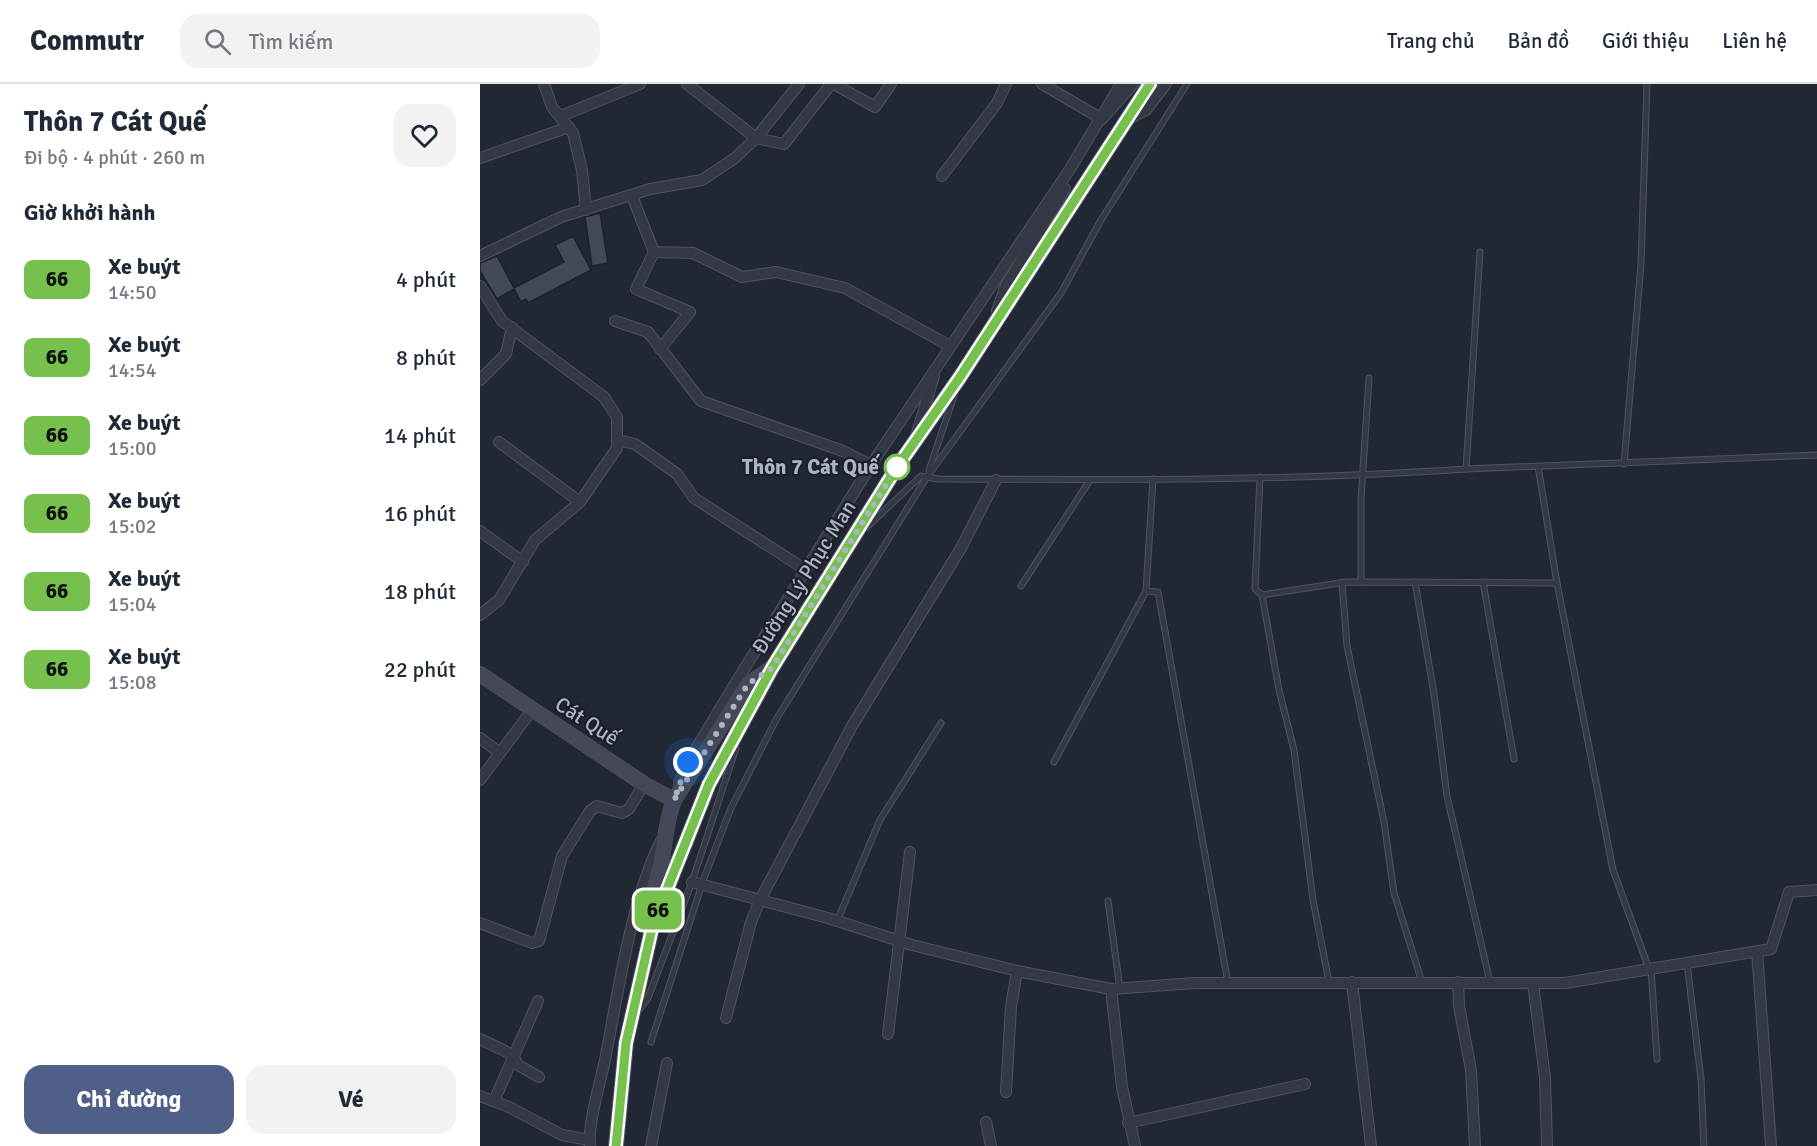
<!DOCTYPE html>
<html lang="vi">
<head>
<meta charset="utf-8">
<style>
  :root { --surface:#fff; --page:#f2f2f3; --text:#1f2937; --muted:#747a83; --line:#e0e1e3; --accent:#505f88 }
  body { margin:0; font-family:Signika,sans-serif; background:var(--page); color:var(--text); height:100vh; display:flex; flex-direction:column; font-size:22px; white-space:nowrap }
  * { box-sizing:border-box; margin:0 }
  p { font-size:20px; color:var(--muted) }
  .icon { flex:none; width:33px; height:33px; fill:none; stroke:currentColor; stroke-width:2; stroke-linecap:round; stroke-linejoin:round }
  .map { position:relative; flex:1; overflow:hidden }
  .drawer { display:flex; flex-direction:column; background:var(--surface); width:480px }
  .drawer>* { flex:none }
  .badge { padding:0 12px; border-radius:9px; font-size:21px; line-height:39px }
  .you { position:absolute; width:30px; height:30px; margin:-15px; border:4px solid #fff; border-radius:50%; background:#1a73e8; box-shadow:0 0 0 9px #1a73e833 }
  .map>.badge { position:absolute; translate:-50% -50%; box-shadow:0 0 0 3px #fff }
  h2 { padding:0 24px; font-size:22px; line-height:54px }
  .round { display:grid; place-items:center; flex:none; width:63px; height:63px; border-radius:18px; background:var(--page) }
  .summary { display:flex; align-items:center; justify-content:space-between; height:102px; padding:0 24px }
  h1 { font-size:28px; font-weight:700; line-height:45px }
  .cta { display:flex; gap:12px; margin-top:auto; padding:12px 24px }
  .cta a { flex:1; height:69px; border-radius:18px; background:var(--accent); color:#fff; font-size:24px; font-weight:700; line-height:69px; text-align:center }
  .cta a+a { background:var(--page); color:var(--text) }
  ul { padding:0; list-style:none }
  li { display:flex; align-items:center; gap:18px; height:78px; padding:0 24px }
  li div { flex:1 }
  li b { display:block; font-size:22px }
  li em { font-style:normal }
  li .badge { min-width:66px; font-weight:700; text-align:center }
  header { display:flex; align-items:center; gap:36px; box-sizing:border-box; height:84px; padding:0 30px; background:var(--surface); border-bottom:2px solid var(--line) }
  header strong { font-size:28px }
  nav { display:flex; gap:33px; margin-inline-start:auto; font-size:21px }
  .search { width:420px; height:54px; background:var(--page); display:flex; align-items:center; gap:15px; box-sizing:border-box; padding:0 21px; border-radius:18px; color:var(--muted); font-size:22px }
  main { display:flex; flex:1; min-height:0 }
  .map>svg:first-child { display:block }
</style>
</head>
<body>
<header>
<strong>Commutr</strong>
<div class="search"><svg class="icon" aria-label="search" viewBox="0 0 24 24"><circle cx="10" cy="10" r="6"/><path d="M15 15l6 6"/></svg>Tìm kiếm</div>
<nav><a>Trang chủ</a><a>Bản đồ</a><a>Giới thiệu</a><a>Liên hệ</a></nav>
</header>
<main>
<section class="drawer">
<div class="summary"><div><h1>Thôn 7 Cát Quế</h1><p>Đi bộ · 4 phút · 260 m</p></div><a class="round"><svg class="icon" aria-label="heart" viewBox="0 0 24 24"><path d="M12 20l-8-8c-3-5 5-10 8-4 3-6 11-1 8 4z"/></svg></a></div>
<h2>Giờ khởi hành</h2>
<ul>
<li><span class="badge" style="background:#76c04d;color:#111">66</span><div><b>Xe buýt</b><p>14:50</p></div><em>4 phút</em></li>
<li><span class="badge" style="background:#76c04d;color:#111">66</span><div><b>Xe buýt</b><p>14:54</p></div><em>8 phút</em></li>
<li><span class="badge" style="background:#76c04d;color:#111">66</span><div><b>Xe buýt</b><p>15:00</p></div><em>14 phút</em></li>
<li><span class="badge" style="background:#76c04d;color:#111">66</span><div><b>Xe buýt</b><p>15:02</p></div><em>16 phút</em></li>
<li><span class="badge" style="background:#76c04d;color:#111">66</span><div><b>Xe buýt</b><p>15:04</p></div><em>18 phút</em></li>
<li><span class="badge" style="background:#76c04d;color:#111">66</span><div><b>Xe buýt</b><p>15:08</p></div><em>22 phút</em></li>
</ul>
<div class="cta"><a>Chỉ đường</a><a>Vé</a></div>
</section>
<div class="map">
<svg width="1337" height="1062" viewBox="0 0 1337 1062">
  <rect width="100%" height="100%" fill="#222734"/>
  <g fill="#434959" stroke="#1d202c" stroke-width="1.5">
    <path d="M120,129l8,50 -16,3 -7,-49z"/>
    <path d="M93,152l18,34 -63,33 -2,-4 -5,3 -7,-13 -17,10 -17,-28v-8l17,-7 17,32 50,-26 -9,-17z"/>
  </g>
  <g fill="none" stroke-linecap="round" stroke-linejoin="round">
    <defs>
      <g id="lane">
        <path d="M1000,168l-14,217 351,-14"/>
        <path d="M1144,380l17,-200 6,-180"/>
        <path d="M449,386l25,-74"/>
        <path d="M780,393l-5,112 7,6"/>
        <path d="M673,395l-7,112 12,1 70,391"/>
        <path d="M387,443l54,-51 17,3c176,1 352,2 528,-10"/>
        <path d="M862,498l5,64 37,176 10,71 28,89"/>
        <path d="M881,498v-83l8,-121"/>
        <path d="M935,498l19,112 13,102 43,186"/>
        <path d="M1003,498l31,177"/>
        <path d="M1077,499l56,287 36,99"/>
        <path d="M541,502l69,-106"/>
        <path d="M574,678l92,-171"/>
        <path d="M628,817l12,88"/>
        <path d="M357,837l43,-101 61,-97"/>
        <path d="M1207,879l14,116 3,67"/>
        <path d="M1171,884l6,91"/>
        <path d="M849,898l-16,-82 -19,-150 -15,-60 -17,-95 84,-13 211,1 -19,-117"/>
        <path d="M158,927l10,-13 44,-116 44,-134"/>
        <path d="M171,958l53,-164 27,-70 46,-90 150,-241 134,-184 40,-73 86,-136"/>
      </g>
      <g id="street">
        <path d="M64,0l8,23 21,26 9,37 4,40"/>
        <path d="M207,0l69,54 28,6 47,-60"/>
        <path d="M354,0l41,23 16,-23"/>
        <path d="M562,0l60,35 31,-35"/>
        <path d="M81,32l79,-32"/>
        <path d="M649,35l17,-9 20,-26"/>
        <path d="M0,74l89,-31"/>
        <path d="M462,92l55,-73 9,-19"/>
        <path d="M152,112l22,56 39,1 49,24 34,-5 69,16 105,58"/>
        <path d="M174,168l-18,37 54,23 -30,37"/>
        <path d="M0,172l81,-39 89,-28 52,-9 33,-22 21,-20 43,-54"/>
        <path d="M0,202l22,35 102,76 13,20v31l-37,54 -45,38 -36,60 -19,15"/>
        <path d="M517,227l9,-26 59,-96"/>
        <path d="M135,237l33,11 53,69 142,50 28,14"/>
        <path d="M0,296l26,-26 6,-27"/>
        <path d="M437,349l17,-57"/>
        <path d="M138,356l17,4 42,30 17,24 112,72"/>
        <path d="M19,358l81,60"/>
        <path d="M0,447l43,31"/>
        <path d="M0,654l20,15"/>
        <path d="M0,696l52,-70"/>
        <path d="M199,699l9,-21 45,-75 138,-222 199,-296 51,-85"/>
        <path d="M212,798l136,36 84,27 105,26 94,18 84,-6h370l206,-34 18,-57 28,-2"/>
        <path d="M0,839l52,20 7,-2 23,-85 28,-45 7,-5 25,7 7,-4 15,-25"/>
        <path d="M1277,867l14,195"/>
        <path d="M872,898l19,164"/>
        <path d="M978,898l1,24 12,64 4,76"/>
        <path d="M1053,899l12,95 2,68"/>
        <path d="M631,905l11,98 13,59"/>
        <path d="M246,934l25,-96 9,-22 92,-174 109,-178 35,-68"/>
        <path d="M408,950l22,-182"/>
        <path d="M0,955l25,12 8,5 5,9 21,12"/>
        <path d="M526,1008l5,-85 6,-36"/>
        <path d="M0,1012l29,11 53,28 27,5"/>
        <path d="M14,1017l44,-100"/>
        <path d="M506,1038l5,24"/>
        <path d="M648,1039l177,-39"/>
        <path d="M110,1062c-2,-24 10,-62 15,-86 13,-67 26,-160 56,-219"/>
        <path d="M171,1062l16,-83"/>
      </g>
      <g id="secondary">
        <path d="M0,590l164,110 30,16"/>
        <path d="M172,834c-3,-23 8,-44 11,-66 3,-19 4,-34 11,-52l74,-116 22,-15"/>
        <path d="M136,1062l10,-103 27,-119 56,-140 63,-116 125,-201 63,-90 190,-293"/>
      </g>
    </defs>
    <use href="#lane" stroke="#505460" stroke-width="7"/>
    <use href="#street" stroke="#505460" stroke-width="12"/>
    <use href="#secondary" stroke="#505460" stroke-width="16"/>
    <use href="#lane" stroke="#353945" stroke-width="5"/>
    <use href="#street" stroke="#353945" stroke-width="10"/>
    <use href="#secondary" stroke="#444858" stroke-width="15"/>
  </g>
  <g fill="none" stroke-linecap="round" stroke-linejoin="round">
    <defs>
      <path id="line" d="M136,1062l10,-103 27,-119 56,-140 63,-116 125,-201 63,-90 190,-293"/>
    </defs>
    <use href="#line" stroke="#fff" stroke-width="14"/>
    <use href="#line" stroke="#76c04d" stroke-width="9"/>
    <path stroke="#afb4c2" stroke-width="6" stroke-dasharray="0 10.8" d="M208,678l-14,38 74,-116 24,-16 125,-201"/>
  </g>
  <circle fill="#fff" stroke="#76c04d" stroke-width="3" cx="417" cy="383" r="12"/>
  <g text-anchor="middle" stroke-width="4.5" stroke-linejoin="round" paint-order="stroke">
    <g font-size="21" font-weight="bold" fill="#afb4c2" stroke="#1b1f2a" text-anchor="end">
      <text x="399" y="390">Thôn 7 Cát Quế</text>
    </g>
    <g font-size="21" fill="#afb4c2" stroke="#1b1f2a">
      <text transform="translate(324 493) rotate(-58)" y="7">Đường Lý Phục Man</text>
      <text transform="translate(107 637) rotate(33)" y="7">Cát Quế</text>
    </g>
  </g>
</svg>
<div class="you" style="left:208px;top:678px"></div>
<b class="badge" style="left:178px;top:826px;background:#76c04d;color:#111">66</b>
</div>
</main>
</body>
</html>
